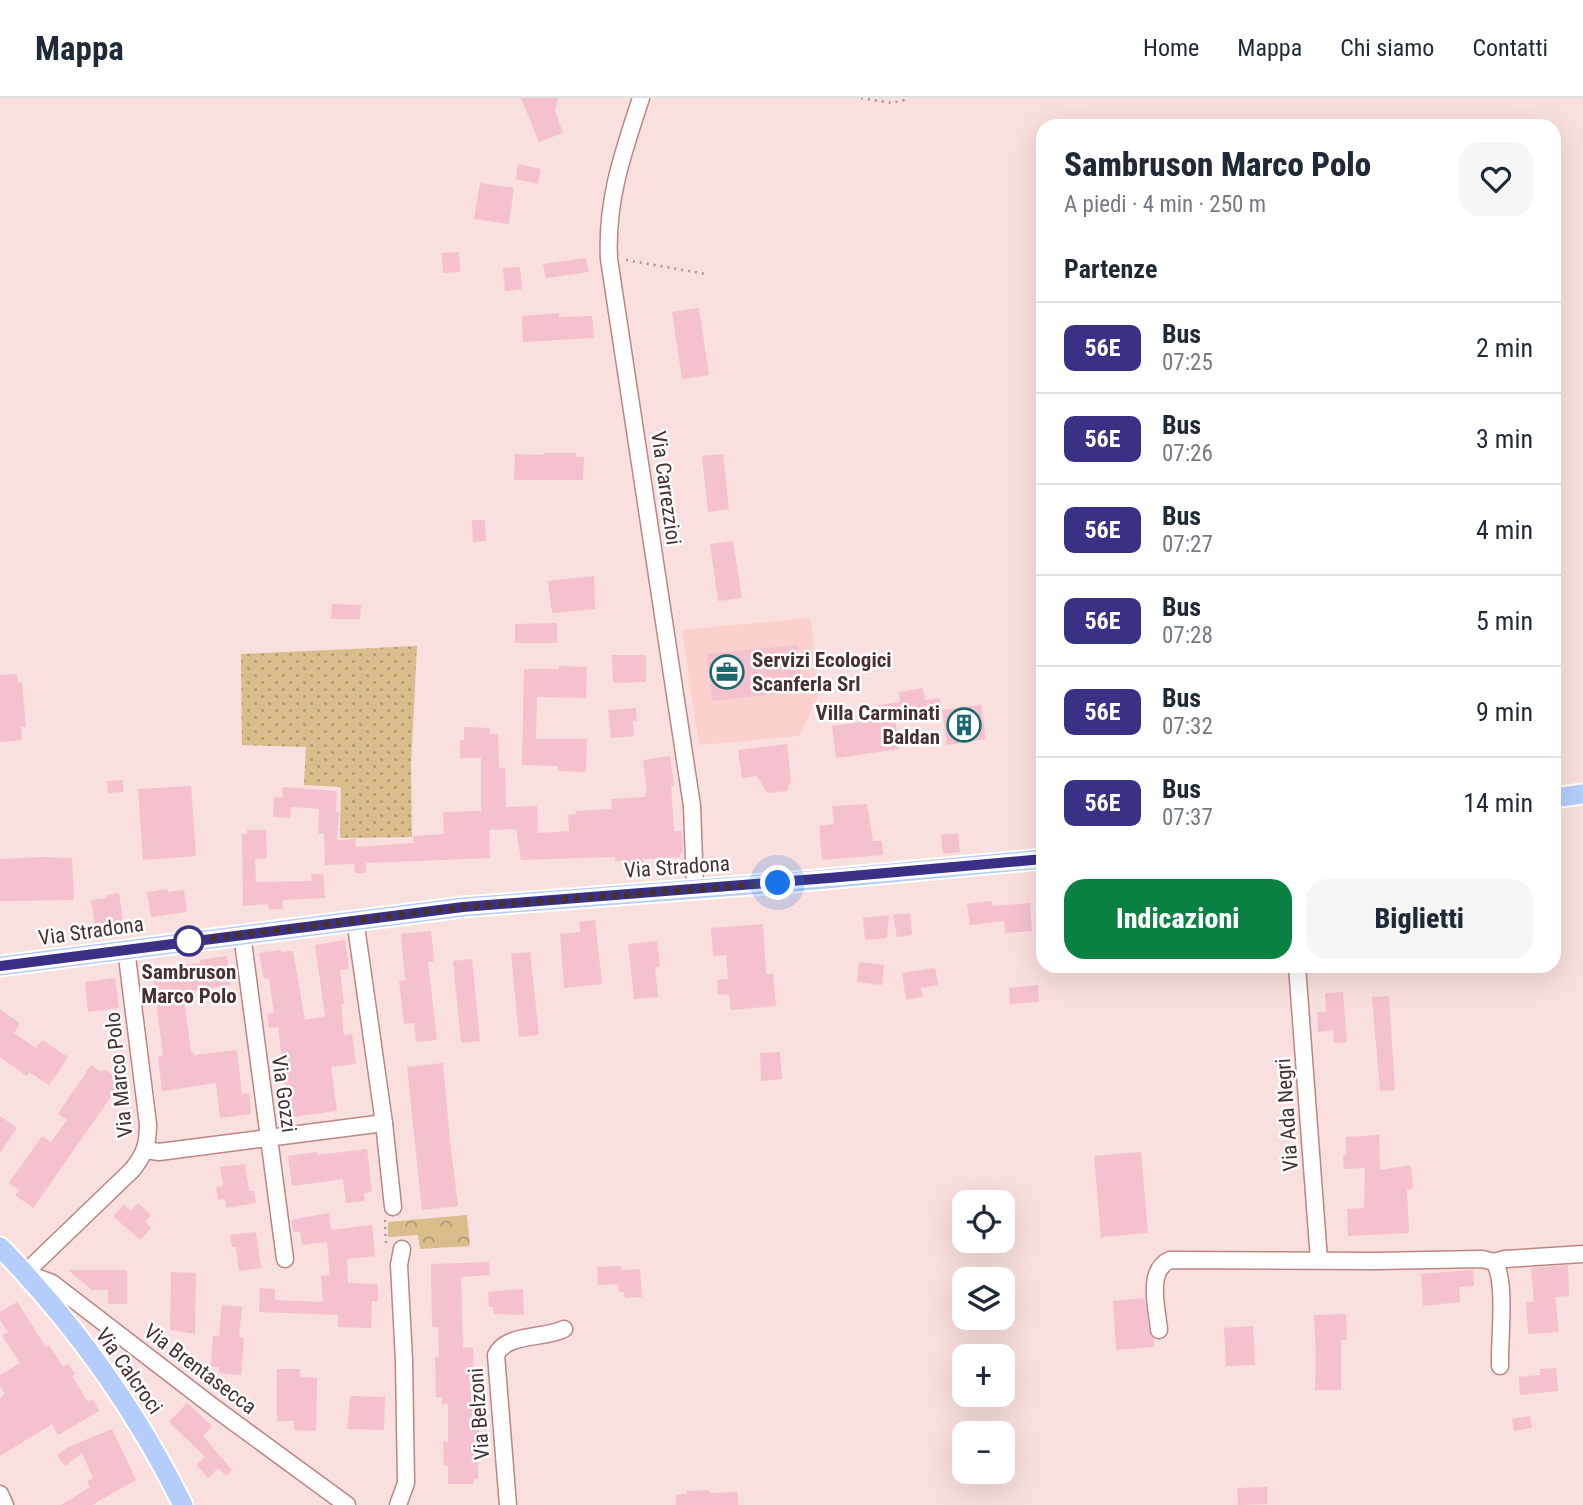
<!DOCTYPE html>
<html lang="it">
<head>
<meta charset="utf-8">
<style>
  :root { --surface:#fff; --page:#f6f6f7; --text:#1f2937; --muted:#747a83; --line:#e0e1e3; --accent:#0b8043 }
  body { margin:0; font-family:"Roboto Condensed",sans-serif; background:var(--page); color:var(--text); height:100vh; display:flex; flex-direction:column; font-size:26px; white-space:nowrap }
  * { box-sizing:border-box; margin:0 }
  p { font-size:23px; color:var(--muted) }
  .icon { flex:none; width:38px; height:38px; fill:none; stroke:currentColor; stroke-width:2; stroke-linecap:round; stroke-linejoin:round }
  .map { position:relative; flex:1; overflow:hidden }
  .sheet { position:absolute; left:1036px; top:21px; width:525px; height:854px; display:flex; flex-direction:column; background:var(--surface); border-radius:21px; box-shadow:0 7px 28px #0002 }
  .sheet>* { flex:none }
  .badge { padding:0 14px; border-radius:10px; font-size:24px; line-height:46px }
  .tools { position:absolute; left:952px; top:1092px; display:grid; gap:14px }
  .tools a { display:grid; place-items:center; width:63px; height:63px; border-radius:14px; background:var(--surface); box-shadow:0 7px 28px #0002; font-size:35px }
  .you { position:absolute; width:35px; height:35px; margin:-18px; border:5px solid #fff; border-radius:50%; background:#1a73e8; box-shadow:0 0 0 10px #1a73e833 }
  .map>.badge { position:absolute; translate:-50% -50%; box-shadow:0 0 0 4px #fff }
  h2 { padding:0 28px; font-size:26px; line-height:63px }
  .round { display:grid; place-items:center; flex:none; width:74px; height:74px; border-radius:21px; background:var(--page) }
  .headline { display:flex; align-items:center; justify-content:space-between; height:119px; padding:0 28px }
  h1 { font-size:33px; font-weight:800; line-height:52px }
  .primary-button { display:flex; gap:14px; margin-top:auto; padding:14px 28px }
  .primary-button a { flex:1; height:80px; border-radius:21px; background:var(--accent); color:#fff; font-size:28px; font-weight:800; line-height:80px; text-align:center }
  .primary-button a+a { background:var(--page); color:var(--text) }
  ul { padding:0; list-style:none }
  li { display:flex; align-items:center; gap:21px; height:91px; padding:0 28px; border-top:2px solid var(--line) }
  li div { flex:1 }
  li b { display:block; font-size:26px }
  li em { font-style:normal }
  li .badge { min-width:77px; font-weight:700; text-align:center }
  header { display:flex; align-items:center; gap:42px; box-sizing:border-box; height:98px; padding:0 35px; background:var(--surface); border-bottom:2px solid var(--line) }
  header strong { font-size:33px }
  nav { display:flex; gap:38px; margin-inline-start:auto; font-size:24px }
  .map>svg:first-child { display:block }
</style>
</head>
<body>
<header>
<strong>Mappa</strong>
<nav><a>Home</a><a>Mappa</a><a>Chi siamo</a><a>Contatti</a></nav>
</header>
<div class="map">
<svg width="1583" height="1407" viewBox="0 0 1583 1407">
  <defs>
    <pattern id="grass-dots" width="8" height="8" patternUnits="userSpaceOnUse" patternTransform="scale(1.75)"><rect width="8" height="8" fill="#d9be8c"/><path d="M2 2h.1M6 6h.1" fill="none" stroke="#b29b73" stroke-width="1.8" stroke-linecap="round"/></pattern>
    <pattern id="park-crowns" width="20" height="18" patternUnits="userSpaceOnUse" patternTransform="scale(1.75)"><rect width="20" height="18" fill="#d9be8c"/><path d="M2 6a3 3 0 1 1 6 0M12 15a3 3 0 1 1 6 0" fill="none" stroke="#b29b73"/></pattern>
  </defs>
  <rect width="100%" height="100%" fill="#f9dfde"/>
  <path fill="#fbd0cd" d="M811,520l8,77 -20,41 -100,9 -17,-115z"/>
  <path fill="url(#grass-dots)" d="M417,548l-6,119 1,72 -72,1 1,-51 -37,-2 2,-38 -64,-2 -1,-91z"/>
  <path fill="url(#park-crowns)" d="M467,1117l3,31 -50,3 -2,-14 -30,2v-15z"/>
  <g fill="#f5c1ce">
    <path d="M521,0h37l-3,13 8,22 -24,9z"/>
    <path d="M518,66l23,5 -3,15 -22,-5z"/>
    <path d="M480,85l34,5 -5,36 -35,-5z"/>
    <path d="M459,154l1,20 -17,1 -1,-20z"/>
    <path d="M586,160l3,14 -43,6 -3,-14z"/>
    <path d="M520,169l2,22 -17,2 -2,-23z"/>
    <path d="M699,210l10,67 -27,4 -10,-67z"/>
    <path d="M559,215v4l33,-1 2,22 -71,4 -1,-26z"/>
    <path d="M544,355h32v4h8l-1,23h-69l1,-26 29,1z"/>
    <path d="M723,356l6,55 -21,3 -6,-56z"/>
    <path d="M472,422h13l1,21 -13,1z"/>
    <path d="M733,443l9,57 -24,3 -8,-57z"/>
    <path d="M594,478l1,33 -43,4 -4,-32z"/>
    <path d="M332,506l29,1 -1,14h-29z"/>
    <path d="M557,525v20h-42v-19z"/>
    <path d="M797,547l5,46 -90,10 -5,-47z"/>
    <path d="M612,557h34v27l-33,1z"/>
    <path d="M559,568l28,1 -1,31 -49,-1 -1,42h51l-1,33 -28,-1v-5l-36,-1 2,-96h35z"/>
    <path d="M17,576l1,9h4l4,44h-5l1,13 -22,2v-67z"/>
    <path d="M923,590l2,12 15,-2 2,12 -47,8 4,31 -63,9 -4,-32 49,-7 -2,-14 21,-3 -1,-10z"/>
    <path d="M981,607l5,34 -39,6 -5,-35z"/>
    <path d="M636,610l1,13h-4l1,15 -23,2 -3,-28z"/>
    <path d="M464,629l26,1v6h8l1,34h6l1,39 31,-1 1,27 31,-2 -1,-16 8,-1v-3l36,-2 -1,-10 34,-2v-4h2l-4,-33 27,-4 4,30h-3l3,45h8l1,22h-3v4l-37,2 1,3 -17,1 -1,-3 -11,1v-4l-94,3 -5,-31 -27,1 1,28 -124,5v10h-11l-1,-9 -29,1 -1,-31 -6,-1 1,-24 -28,-2 -1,11 -17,-1 1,-20 8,1 1,-11 54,4 -1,21h3l-2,28 18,-1 1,8 57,-4v-7l31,-2 -1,-22 38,-1v-53h-21v-17l4,-1z"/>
    <path d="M787,646l4,36 -4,11 -20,2 -10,-17 -15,2 -4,-28z"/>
    <path d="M123,682v12l-15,1 -1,-12z"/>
    <path d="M191,688l5,70 -53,4 -5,-71z"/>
    <path d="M867,706l6,37h9l1,14 -61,5 -3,-34 15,-2 -2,-18z"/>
    <path d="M247,732h19l1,28 -12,1 1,23 56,-1 -1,-7h12l2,24 -42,2v9h-14l-1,-5 -25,2 -1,-72h5z"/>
    <path d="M958,735l2,19 -17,2 -2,-19z"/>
    <path d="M43,759l29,1 2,42 -74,1v-42z"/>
    <path d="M167,791l1,3 16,-2 3,22 -36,5 -4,-25z"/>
    <path d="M119,795l4,28 -28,3 -4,-24 16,-2 -1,-3z"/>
    <path d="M992,803l1,5 37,-3 2,28 -27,2 -1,-12 -34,4 -3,-21z"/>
    <path d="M910,815l2,22 -15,2 -4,-22z"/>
    <path d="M889,817l-2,23 -22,2 -2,-22z"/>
    <path d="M595,822l7,64 -38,4 -4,-54 20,-2 -1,-10z"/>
    <path d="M763,826l3,50h7l3,32 -45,4 -2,-16 -11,1 -1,-15 11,-1 -2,-24 -13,1 -2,-28z"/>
    <path d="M431,833l3,30 -6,1 9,78 -21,2 -2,-19 -10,1 -5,-43 6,-1 -4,-46z"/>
    <path d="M345,842l4,29 -9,1 4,34h-3l3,31 8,-1 4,30 -25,3 6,44 -52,7 -3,-25h4l-8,-66 -9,1 -2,-14 7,-1 -5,-35 -5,1 -5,-26 22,-3v2l12,-1 12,69 20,-4 -10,-71z"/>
    <path d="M657,843l3,25 -5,1 3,30 -24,2 -6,-55z"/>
    <path d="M530,854l9,83 -20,2 -8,-83z"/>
    <path d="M227,858l4,29 -48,7 8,60h2l1,3 43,-5 5,44 7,-1 2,21 -31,4 -4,-35 -54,8 -4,-34 5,-1 -11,-87 48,-6v-3z"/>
    <path d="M472,861l8,82 -19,2 -8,-82z"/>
    <path d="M859,864l25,3 -2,20 -25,-3z"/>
    <path d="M935,870l3,17 -17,3 2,9 -17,3 -4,-27z"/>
    <path d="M115,880l4,30 -31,4 -3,-30z"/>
    <path d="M1038,887l1,17 -29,2 -1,-16z"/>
    <path d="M1343,894l4,50 -13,1 -1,-13 -15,2 -1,-20h9l-1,-19z"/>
    <path d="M1389,898l6,94 -15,1 -8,-94z"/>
    <path d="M0,911l20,14 -6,10 22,15 6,-8 26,17 -19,28 -20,-13 -2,4 -27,-19z"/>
    <path d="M780,954l2,27 -21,2 -1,-28z"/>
    <path d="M443,965l7,79 8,64 -36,4 -15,-143z"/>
    <path d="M91,967l11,7 2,-3 18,12 -89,127 -18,-13 4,-5 -10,-7 33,-47 9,6 16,-22 -9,-6z"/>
    <path d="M0,1018l17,12 -17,25z"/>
    <path d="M1379,1037l1,35 31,-5 2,24 -6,1 2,43 -61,3 -1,-27 17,-1 1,-40 -21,1 -1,-14h3v-18z"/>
    <path d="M367,1051l5,43 -8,1 1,8 -19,2 -3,-24 -51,7 -4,-30 29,-4v3z"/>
    <path d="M1141,1054l7,81 -47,4 -7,-81z"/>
    <path d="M245,1066l4,27h5l2,12 -30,5 -1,-9 -7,1 -2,-13 7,-1 -3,-19z"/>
    <path d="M138,1105l13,12 -6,7 6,6 -11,12 -27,-24 11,-12 7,7z"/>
    <path d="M329,1115l2,17 41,-5 3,31 -28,3 1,24 30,1v17h-6l-1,27 -33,-1v-12l-79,-3 1,-24 15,1v11l48,2 -2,-26 9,-1 -3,-33 -25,3 -2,-13h-7l-2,-12z"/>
    <path d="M256,1134l5,36 -22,3 -3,-24h-4l-2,-12z"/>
    <path d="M489,1164l1,13 -29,2 2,70 10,1 1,38h3v18h-5v24h7l-1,51h-4v5h-26v-18h-4l-1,-24h5v-38h-6v-7h-6l-1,-40h4l-1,-30h-6l-1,-63z"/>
    <path d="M1568,1167l1,31 -14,1 4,35 -31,2 -2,-32h8l-3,-34z"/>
    <path d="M621,1168v4l19,-1 2,28 -17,1 -1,-6h-5l-1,-8 -20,1 -1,-18z"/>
    <path d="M68,1172h59v34h-19v-14h-16z"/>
    <path d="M1473,1172l1,16 -15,1 1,15 -37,4 -2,-32z"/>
    <path d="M171,1174l25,1 -1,61 -25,-4z"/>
    <path d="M523,1191l1,26 -30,-1 -1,-7h-4l-1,-15z"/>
    <path d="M1145,1200l4,33 5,8v8l-38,3 -3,-49z"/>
    <path d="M17,1204l29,45 3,-2 14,22 5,-3 7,10 -3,2 16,26 5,-3 6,12 -41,24 -6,-11 -52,32v-58l5,-4 -5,-8v-11l20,-12 -18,-27 6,-4 -8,-12v-8z"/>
    <path d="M222,1207l20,2 -3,30 5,1 -3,37 -22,-2v-6h-8l2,-31h6z"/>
    <path d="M1346,1216l1,26h-6v50h-26l1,-28 -2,-47z"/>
    <path d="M1253,1228l2,39 -29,1 -2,-38z"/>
    <path d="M1556,1270l2,23 -38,4 -1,-18 21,-2v-6z"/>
    <path d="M277,1271h23v8l17,1 -1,53 -22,-1v-9h-17z"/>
    <path d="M350,1298l35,1 -1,33 -37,-1z"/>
    <path d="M187,1305l25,23 -9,10 29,34 -6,6 -8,-8 -10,10 -12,-13 9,-8 -36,-35z"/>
    <path d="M1530,1318l2,12 -18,3 -2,-12z"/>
    <path d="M112,1331l24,51 -44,25h-31l29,-18 -3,-5 6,-4 -11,-25 -17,13 -8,-11 11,-8z"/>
    <path d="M1267,1389v17l-29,1 -1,-17z"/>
    <path d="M709,1392v3l29,-1v13h-62v-10l11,-1v-3z"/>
  </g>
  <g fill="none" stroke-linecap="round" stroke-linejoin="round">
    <defs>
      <g id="minor">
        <path d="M641,0c-18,55 -35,102 -32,161l83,547 3,82"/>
        <path d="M355,821l29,204 9,84"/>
        <path d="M242,836l43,325"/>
        <path d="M126,851l22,175c0,20 -3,30 -16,46l-107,103 27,10 164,126 131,96"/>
        <path d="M1297,868l22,294"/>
        <path d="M146,1052l13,2 225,-29"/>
        <path d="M1494,1164l11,-3 78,-5"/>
        <path d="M1159,1232c-2,-22 -13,-60 11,-70l206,1 106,-2 12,3c13,18 5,80 6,104"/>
        <path d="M0,1396l5,11"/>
        <path d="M398,1407l8,-22 -2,-123 -5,-95 3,-16"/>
        <path d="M508,1407l-12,-150c10,-22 48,-16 68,-26"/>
      </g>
      <g id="major">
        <path d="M1554,700l29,-4"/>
        <path d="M0,868l463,-59 341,-26 239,-22"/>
        <path d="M0,1149c74,76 136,163 183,258"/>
      </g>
    </defs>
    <use href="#minor" stroke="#be8582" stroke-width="19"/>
    <use href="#major" stroke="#fff" stroke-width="23"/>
    <g stroke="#ad9493" stroke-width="2.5" stroke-dasharray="2 5" stroke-linecap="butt">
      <path d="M861,0l31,5 12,-3v-2"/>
      <path d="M626,162l80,14"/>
      <path d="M385,1122l1,25"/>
    </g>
    <use href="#minor" stroke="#fff" stroke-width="16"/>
    <use href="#major" stroke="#b5cdfb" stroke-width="19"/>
  </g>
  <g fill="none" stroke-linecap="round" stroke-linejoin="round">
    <defs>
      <path id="line" d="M0,868l463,-59 366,-29 214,-19"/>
    </defs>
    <use href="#line" stroke="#fff" stroke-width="16"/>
    <use href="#line" stroke="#393185" stroke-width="10"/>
    <path stroke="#48302e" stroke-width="7" stroke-dasharray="0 12.6" d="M189,843l274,-34 315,-24"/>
  </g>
  <defs>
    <symbol id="office-ring" viewBox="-11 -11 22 22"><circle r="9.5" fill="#fff" stroke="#1b686e" stroke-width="1.5"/><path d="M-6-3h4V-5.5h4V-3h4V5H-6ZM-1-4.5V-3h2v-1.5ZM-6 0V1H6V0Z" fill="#1b686e"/></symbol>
    <symbol id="building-ring" viewBox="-11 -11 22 22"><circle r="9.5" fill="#fff" stroke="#1b686e" stroke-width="1.5"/><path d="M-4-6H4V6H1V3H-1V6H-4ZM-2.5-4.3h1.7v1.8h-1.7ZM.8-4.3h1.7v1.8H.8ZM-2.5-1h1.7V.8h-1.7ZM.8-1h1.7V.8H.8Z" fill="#1b686e"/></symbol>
  </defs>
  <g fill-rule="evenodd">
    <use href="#office-ring" x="708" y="555" width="38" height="38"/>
    <use href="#building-ring" x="945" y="608" width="38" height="38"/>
  </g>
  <circle fill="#fff" stroke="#393185" stroke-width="3.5" cx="189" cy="843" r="14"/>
  <g text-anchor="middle" stroke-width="5" stroke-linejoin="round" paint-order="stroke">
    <g font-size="21" fill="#48302e" stroke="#fff">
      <text transform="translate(666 390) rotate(82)" y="7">Via Carrezzioi</text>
      <text transform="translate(677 769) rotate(-4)" y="7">Via Stradona</text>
      <text transform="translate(91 833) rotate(-8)" y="7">Via Stradona</text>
      <text transform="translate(119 977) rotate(-96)" y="7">Via Marco Polo</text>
      <text transform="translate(284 996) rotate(82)" y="7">Via Gozzi</text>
      <text transform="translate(1287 1017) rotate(-94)" y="7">Via Ada Negri</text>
      <text transform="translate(200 1271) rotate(37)" y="7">Via Brentasecca</text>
      <text transform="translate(129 1273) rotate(55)" y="7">Via Calcroci</text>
      <text transform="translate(479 1316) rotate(-94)" y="7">Via Belzoni</text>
    </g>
    <g font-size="21" font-weight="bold" fill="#48302e" stroke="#fff" text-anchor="start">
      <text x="752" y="569">Servizi Ecologici<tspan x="752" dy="24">Scanferla Srl</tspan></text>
      <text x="940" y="622" text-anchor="end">Villa Carminati<tspan x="940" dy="24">Baldan</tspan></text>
    </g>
    <g font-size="21" font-weight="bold" fill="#48302e" stroke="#fff">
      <text x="189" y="881">Sambruson<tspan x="189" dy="24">Marco Polo</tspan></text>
    </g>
  </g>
</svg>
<div class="tools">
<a><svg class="icon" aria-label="locate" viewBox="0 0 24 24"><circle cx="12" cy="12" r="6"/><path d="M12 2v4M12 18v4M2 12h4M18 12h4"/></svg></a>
<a><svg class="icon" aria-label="layers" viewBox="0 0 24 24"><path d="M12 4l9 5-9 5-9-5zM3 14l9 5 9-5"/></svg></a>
<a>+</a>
<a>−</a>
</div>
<div class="you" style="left:778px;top:785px"></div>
<section class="sheet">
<div class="headline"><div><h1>Sambruson Marco Polo</h1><p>A piedi · 4 min · 250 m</p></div><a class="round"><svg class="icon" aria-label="heart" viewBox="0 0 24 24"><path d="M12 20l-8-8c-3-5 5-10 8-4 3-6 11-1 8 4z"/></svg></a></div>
<h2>Partenze</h2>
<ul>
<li><span class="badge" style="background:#393185;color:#fff">56E</span><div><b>Bus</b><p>07:25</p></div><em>2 min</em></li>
<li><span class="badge" style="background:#393185;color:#fff">56E</span><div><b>Bus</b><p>07:26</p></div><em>3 min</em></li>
<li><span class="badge" style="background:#393185;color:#fff">56E</span><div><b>Bus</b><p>07:27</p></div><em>4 min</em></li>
<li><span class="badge" style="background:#393185;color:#fff">56E</span><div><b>Bus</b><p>07:28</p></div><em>5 min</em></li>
<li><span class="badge" style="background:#393185;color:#fff">56E</span><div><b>Bus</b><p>07:32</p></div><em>9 min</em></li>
<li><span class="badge" style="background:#393185;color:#fff">56E</span><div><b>Bus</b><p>07:37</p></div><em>14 min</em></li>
</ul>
<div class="primary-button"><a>Indicazioni</a><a>Biglietti</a></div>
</section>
</div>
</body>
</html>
